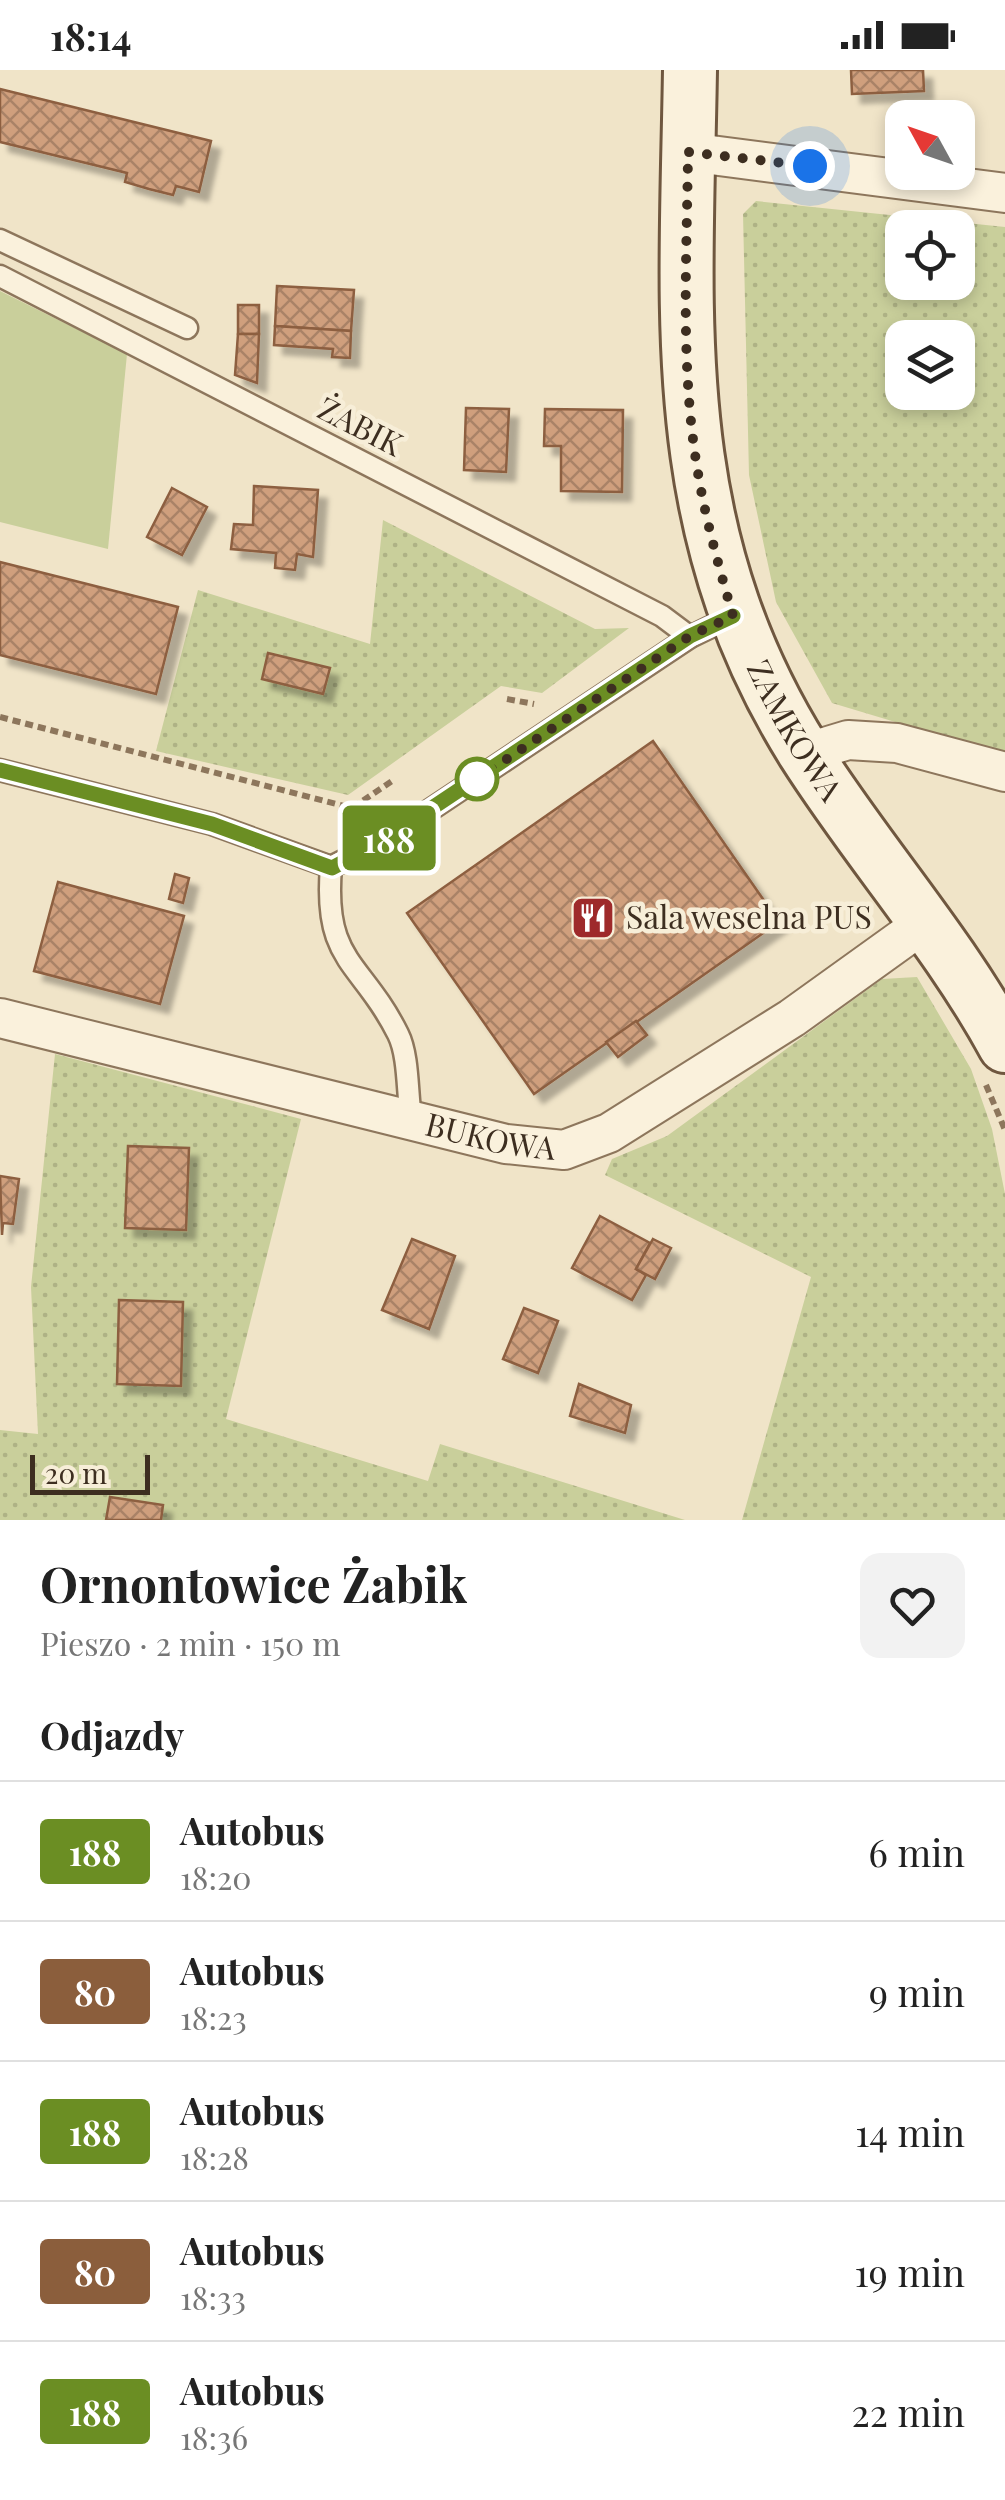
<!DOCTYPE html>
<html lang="pl">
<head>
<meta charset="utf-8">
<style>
  :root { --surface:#fff; --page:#f2f2f2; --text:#222; --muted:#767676; --line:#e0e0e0 }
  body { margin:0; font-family:"Playfair Display",serif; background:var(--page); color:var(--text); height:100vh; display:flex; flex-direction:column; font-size:38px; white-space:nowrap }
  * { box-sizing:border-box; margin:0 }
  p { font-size:32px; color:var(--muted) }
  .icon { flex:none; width:55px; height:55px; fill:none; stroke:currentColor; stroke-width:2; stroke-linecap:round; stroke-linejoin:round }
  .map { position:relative; height:1450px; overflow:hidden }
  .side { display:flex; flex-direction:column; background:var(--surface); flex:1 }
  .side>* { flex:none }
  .badge { padding:0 20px; border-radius:8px; font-size:35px; line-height:65px }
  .needle { width:65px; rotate:310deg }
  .buttons { position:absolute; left:885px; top:30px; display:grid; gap:20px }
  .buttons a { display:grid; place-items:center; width:90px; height:90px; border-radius:20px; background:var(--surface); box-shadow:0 5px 15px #0003; font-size:50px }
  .scale { position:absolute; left:30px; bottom:25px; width:120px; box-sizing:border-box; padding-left:10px; border:5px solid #3d2e20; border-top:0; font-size:28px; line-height:35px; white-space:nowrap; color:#3d2e20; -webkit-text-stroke:8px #f7eed8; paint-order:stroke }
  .you { position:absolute; width:50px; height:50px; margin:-25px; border:8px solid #fff; border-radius:50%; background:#1a73e8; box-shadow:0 0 0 15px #1a73e833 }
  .map>.badge { position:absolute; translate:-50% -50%; box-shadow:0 0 0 5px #fff }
  h2 { padding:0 40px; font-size:38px; line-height:90px }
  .round { display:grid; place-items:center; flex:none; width:105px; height:105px; border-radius:20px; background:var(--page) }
  .head { display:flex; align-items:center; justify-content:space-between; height:170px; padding:0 40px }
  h1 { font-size:48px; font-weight:700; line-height:75px }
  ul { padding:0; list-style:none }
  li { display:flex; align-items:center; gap:30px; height:140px; padding:0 40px; border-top:2px solid var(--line) }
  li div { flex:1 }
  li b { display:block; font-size:38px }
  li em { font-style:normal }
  li .badge { min-width:110px; font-weight:700; text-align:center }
  .status { display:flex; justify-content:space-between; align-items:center; height:70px; padding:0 50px; background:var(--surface); direction:ltr }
  .status svg { height:28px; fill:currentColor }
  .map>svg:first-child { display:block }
</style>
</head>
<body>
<div class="status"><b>18:14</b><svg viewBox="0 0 49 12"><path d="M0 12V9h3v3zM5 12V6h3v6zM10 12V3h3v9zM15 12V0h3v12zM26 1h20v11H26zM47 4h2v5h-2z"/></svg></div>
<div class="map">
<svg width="1005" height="1450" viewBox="0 0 1005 1450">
  <defs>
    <pattern id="grass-dots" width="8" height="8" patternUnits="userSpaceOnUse" patternTransform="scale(2.5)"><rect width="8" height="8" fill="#c9cf9b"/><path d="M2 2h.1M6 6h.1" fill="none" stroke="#aeb285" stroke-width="1.8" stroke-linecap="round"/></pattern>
    <pattern id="building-cross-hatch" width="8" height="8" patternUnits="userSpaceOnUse" patternTransform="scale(2.5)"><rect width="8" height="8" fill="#cf9f7d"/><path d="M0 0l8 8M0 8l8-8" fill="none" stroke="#a98266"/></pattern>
    <filter id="shadow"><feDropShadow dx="9" dy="9" stdDeviation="2.5" flood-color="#0004"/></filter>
  </defs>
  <rect width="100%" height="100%" fill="#f0e4c8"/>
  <g fill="url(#grass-dots)" fill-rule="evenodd">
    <path d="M756,131l249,26v528l-173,-52 -56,-101 -27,-127 -6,-261zM902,158h56v54h-56zM902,268h56v54h-56z"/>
    <path d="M383,450l212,109 34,-1 -87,65 -41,-7 -153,109 -192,-44 42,-161 172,54z"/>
    <path d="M917,907l54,92 21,60 13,65v326h-263l69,-243 -206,-102 7,-16 55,-23 215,-157z"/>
    <path d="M55,984l246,65 -75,300 202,62 12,-37 245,76h-685v-90l38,4 -7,-147z"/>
  </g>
  <path fill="#c9cf9b" d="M0,221l127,63 -19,195 -108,-27z"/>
  <g fill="url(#building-cross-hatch)" stroke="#8d5f41" stroke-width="2.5" filter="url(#shadow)">
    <path d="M851,0h72l1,21 -72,3z"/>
    <path d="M0,19l211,52 -12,51 -23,-6 -3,9 -24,-6 -24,-7 2,-9 -127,-31z"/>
    <path d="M277,216l77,4 -3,41 -76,-5z"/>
    <rect x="238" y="235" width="21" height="29"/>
    <path d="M275,256l76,5 -1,27 -18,-1 1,-8 -59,-4z"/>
    <path d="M238,264h21l-2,49 -22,-8z"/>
    <path d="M466,338l43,1 -3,63 -42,-2z"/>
    <path d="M545,339l78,1 -1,82 -61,-1v-45h-17z"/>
    <path d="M254,416l64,4 -5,67 -16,-3 -2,16 -20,-2 1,-15 -45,-4 3,-25 19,1z"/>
    <path d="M172,418l35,19 -25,48 -35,-18z"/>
    <path d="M0,492l178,45 -22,87 -156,-39z"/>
    <path d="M268,583l62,15 -7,26 -61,-15z"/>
    <path d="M653,671l126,181 -245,172 -127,-181z"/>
    <path d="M175,804l14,4 -6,25 -14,-4z"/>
    <path d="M58,812l126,34 -24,88 -126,-33z"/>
    <path d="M636,951l11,14 -29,22 -12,-15z"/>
    <path d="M128,1076l61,2 -3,82 -61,-2z"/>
    <path d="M0,1106l19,3 -6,45 -10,-1 -1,12z"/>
    <path d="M600,1146l50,27 -14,26 10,6 -14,25 -60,-32z"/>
    <path d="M412,1169l43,17 -26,73 -47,-19z"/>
    <path d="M653,1169l18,9 -16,31 -19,-10z"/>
    <path d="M119,1230l64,2 -2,84 -64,-2z"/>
    <path d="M524,1238l34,13 -20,52 -35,-14z"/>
    <path d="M579,1314l52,21 -6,28 -55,-17z"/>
    <path d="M110,1427l53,8 -2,15h-55z"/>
  </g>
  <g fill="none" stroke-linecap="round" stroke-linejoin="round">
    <defs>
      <g id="lane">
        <path d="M0,170l187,88"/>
        <path d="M0,206l662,340 28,21"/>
        <path d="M0,700l212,54 119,43"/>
        <path d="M411,1048c-4,-25 -2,-62 -13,-84 -37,-74 -75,-71 -67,-167l54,-27 305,-203 43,-21"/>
      </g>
      <g id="street">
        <path d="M688,82l317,41"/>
        <path d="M805,683l43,-13 49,3 108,29"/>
        <path id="s1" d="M0,948l506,126 58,6 45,-17 183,-115 135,-97"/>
      </g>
      <g id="secondary">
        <path id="s2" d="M690,0c-4,250 -25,460 114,682 64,101 144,189 201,294"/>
      </g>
    </defs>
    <use href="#lane" stroke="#8d765c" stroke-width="25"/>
    <use href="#street" stroke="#8d765c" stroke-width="42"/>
    <use href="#secondary" stroke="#6f573f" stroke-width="58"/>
    <g stroke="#8d765c" stroke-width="6" stroke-dasharray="8 5" stroke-linecap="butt">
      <path d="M507,629l27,5"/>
      <path d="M0,647l352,91 40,-27"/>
      <path d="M986,1015l19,45"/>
    </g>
    <use href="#lane" stroke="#faf1dc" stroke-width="20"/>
    <use href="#street" stroke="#faf1dc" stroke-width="38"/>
    <use href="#secondary" stroke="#faf1dc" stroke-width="52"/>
  </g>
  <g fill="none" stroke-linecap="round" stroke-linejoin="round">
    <defs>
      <path id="line" d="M0,700l212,54 120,44 52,-28 306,-204 43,-20"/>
    </defs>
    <use href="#line" stroke="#fff" stroke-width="22"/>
    <use href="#line" stroke="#6b8e23" stroke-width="15"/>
    <path stroke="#3d2e20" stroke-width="10" stroke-dasharray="0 18" d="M477,709l213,-143 43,-20c-14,-49 -28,-98 -36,-149 -17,-103 -10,-211 -9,-315l122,14"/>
  </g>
  <defs>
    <symbol id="restaurant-square" viewBox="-11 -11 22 22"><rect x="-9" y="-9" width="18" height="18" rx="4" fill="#9e2a2b" stroke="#f7eed8"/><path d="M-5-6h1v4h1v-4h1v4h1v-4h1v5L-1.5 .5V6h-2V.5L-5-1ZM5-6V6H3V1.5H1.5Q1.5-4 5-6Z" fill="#fff"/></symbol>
  </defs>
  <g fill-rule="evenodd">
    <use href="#restaurant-square" x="568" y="823" width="50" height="50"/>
  </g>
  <circle fill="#fff" stroke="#6b8e23" stroke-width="5" cx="477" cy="709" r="20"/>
  <g text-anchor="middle" stroke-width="9" stroke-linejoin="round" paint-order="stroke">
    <g font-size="32" fill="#3d2e20" stroke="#f7eed8">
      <text transform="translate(360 357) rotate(27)" y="11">ŻABIK</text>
      <text dy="11" stroke="none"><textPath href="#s2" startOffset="680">ZAMKOWA</textPath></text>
      <text dy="11" stroke="none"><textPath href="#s1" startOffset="505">BUKOWA</textPath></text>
    </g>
    <g font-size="32" fill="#3d2e20" stroke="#f7eed8" text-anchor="start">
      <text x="626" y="859">Sala weselna PUS</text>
    </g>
  </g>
</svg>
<div class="buttons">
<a><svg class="needle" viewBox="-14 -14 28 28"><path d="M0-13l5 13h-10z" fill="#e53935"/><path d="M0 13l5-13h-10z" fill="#767676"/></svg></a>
<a><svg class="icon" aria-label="locate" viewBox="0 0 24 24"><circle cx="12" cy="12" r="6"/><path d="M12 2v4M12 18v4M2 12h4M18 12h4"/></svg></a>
<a><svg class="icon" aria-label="layers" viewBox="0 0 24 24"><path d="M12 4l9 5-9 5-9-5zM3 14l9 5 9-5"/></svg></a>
</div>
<div class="scale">20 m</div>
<div class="you" style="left:810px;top:96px"></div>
<b class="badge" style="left:389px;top:768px;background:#6b8e23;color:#fff">188</b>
</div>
<section class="side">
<div class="head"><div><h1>Ornontowice Żabik</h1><p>Pieszo · 2 min · 150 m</p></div><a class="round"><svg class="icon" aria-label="heart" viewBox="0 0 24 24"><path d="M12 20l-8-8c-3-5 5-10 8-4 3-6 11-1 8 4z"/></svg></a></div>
<h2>Odjazdy</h2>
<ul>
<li><span class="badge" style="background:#6b8e23;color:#fff">188</span><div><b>Autobus</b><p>18:20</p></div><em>6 min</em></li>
<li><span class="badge" style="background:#8b5e3c;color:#fff">80</span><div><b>Autobus</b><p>18:23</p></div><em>9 min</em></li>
<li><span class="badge" style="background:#6b8e23;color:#fff">188</span><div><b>Autobus</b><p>18:28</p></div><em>14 min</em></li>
<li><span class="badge" style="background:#8b5e3c;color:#fff">80</span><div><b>Autobus</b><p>18:33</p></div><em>19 min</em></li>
<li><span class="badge" style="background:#6b8e23;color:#fff">188</span><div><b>Autobus</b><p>18:36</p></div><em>22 min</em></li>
</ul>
</section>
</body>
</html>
